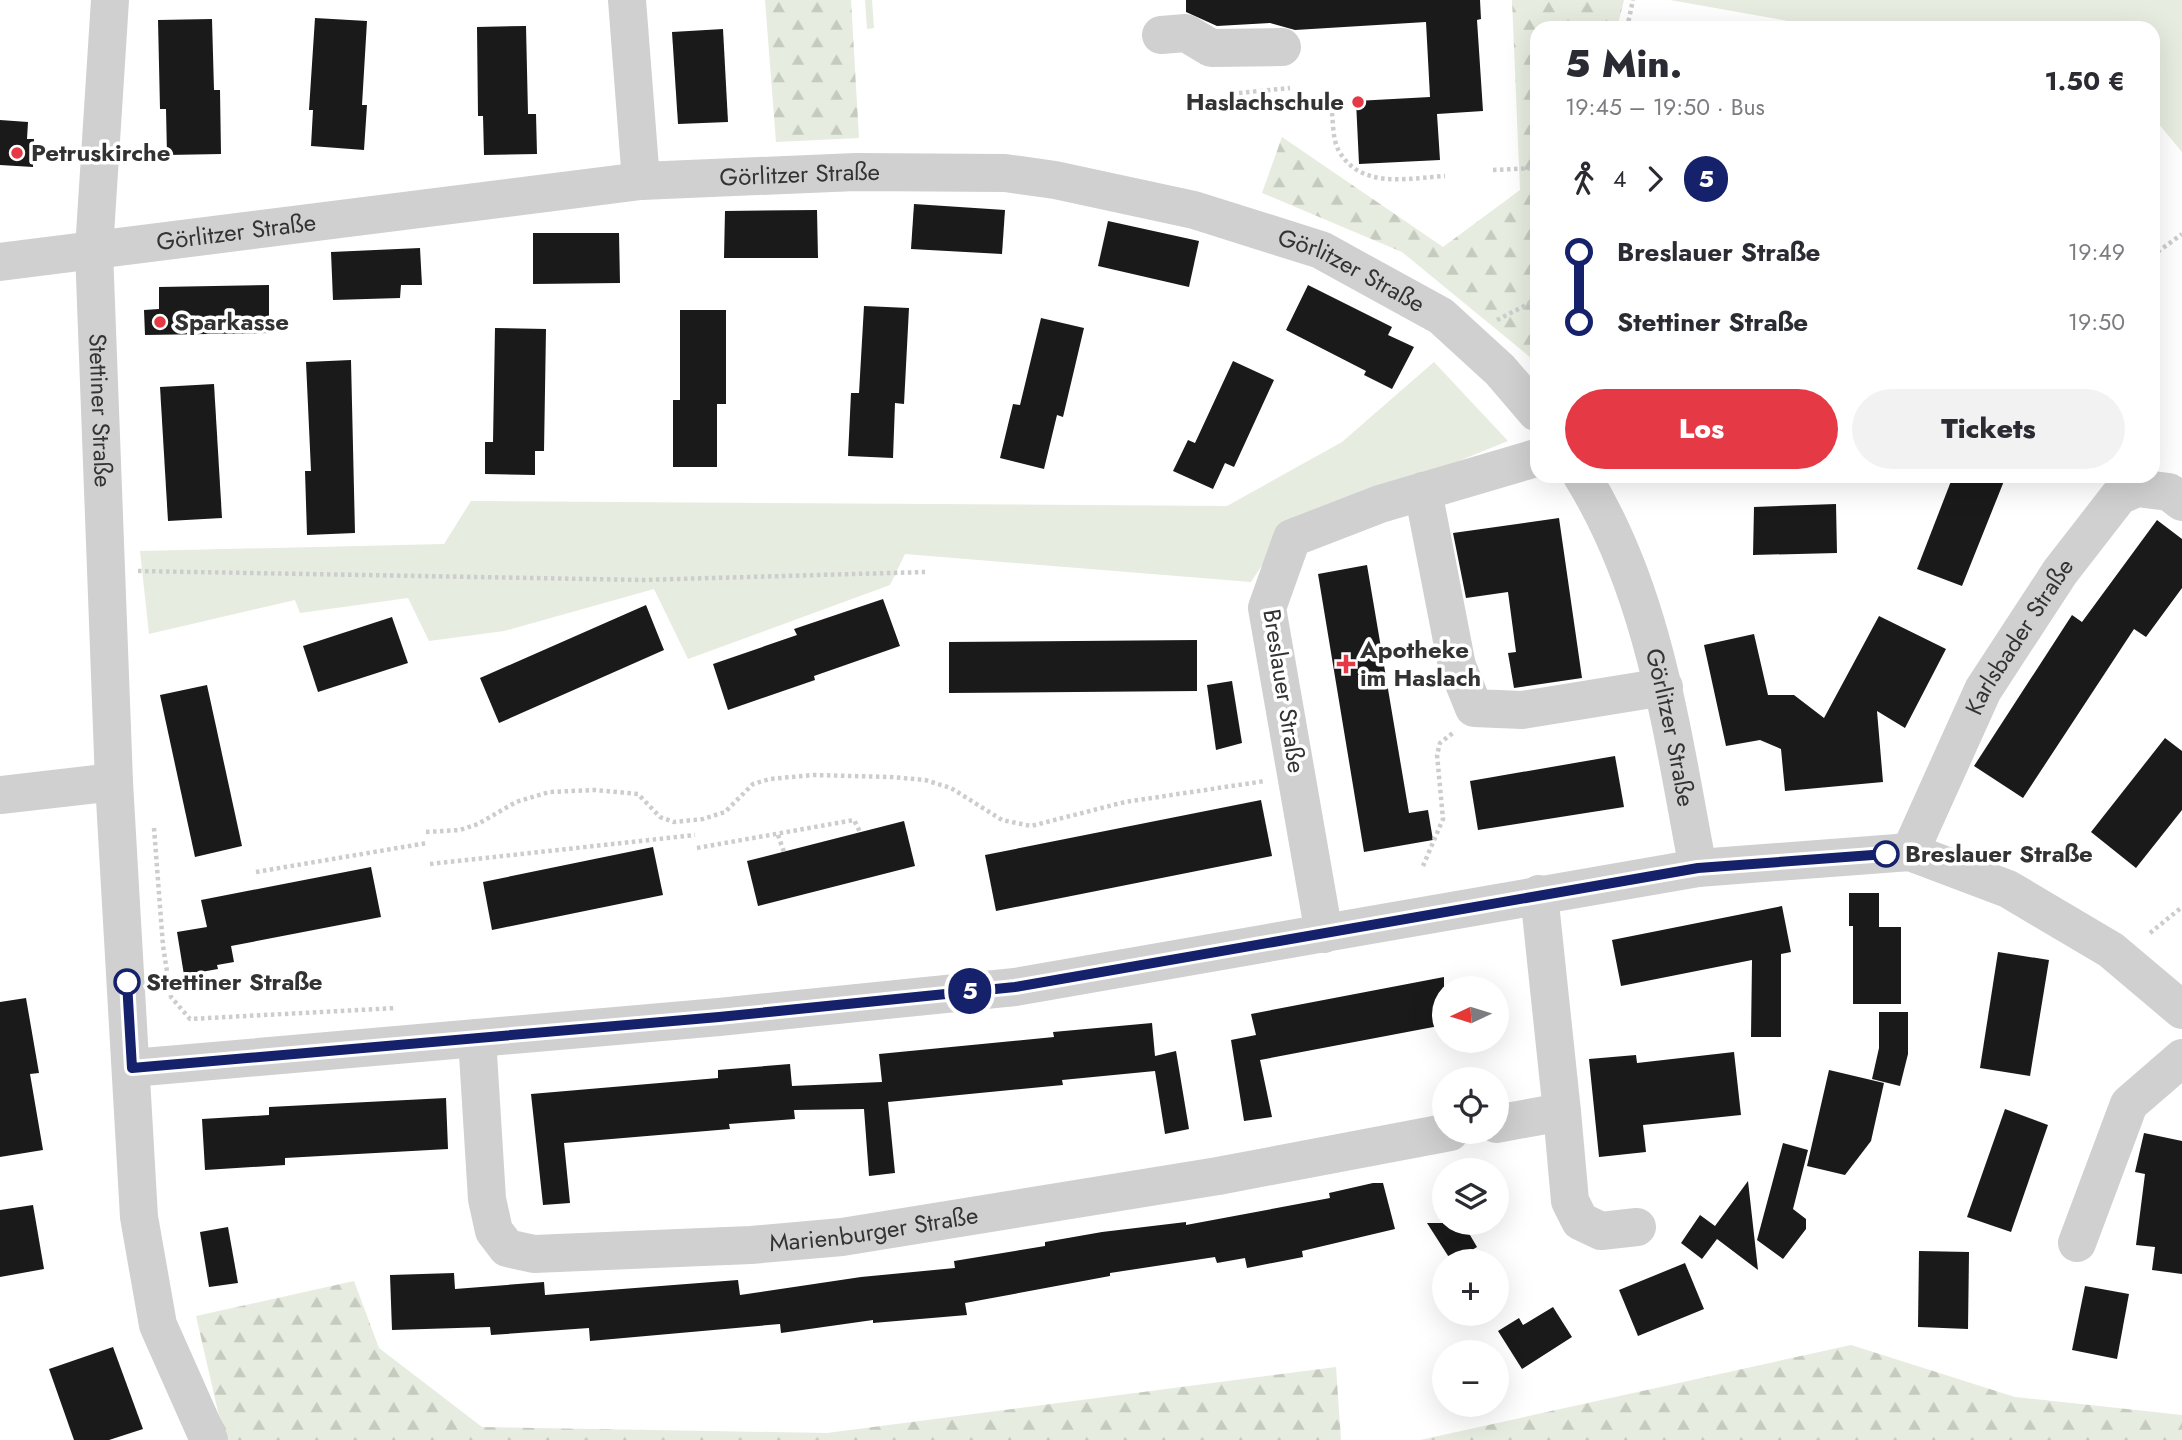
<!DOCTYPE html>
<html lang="de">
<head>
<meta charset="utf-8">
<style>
  :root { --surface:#fff; --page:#f2f2f3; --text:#2b2b33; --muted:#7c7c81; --accent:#e63946 }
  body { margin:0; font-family:Jost,sans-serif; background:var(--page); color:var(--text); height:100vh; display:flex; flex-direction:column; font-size:26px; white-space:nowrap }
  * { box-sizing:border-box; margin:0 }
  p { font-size:23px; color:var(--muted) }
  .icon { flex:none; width:38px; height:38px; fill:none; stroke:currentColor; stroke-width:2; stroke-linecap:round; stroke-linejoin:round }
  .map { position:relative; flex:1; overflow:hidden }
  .panel { position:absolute; left:1530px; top:21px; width:630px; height:462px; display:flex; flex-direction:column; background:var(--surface); border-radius:21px; box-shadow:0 7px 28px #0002 }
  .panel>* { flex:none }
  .badge { padding:0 14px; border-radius:23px; font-size:24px; line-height:46px }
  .needle { width:46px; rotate:266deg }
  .fabs { position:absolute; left:1432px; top:976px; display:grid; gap:14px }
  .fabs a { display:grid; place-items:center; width:77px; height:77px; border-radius:50%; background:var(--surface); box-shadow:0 7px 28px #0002; font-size:35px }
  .map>.badge { position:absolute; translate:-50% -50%; box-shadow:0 0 0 4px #fff }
  .legs { display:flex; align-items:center; gap:10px; height:77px; padding:0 35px; font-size:23px }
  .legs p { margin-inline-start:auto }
  .summary { display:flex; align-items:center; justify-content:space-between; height:119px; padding:0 35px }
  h1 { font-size:38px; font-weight:800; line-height:52px }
  .button { display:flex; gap:14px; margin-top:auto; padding:14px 35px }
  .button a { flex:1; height:80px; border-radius:42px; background:var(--accent); color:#fff; font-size:28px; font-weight:800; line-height:80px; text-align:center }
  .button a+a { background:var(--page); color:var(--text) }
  ul { padding:0 35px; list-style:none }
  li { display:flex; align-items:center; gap:24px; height:70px; font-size:26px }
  li i { display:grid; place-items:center; width:10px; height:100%; margin:0 9px; background:currentColor }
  li i::after { content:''; width:18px; height:18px; margin:-9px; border:5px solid; border-radius:50%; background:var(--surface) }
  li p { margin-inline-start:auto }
  li:first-child i { background:linear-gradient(#0000 50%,currentColor 0) }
  li:last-child i { background:linear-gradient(currentColor 50%,#0000 0) }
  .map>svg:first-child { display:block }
</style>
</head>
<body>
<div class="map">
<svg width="2182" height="1440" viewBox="0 0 2182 1440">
  <defs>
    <pattern id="forest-firs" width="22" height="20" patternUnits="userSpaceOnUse" patternTransform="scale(1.75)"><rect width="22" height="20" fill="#e6ecdf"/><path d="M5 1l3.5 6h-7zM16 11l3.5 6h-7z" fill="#c6cbc0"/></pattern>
  </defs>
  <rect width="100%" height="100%" fill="#fff"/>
  <g fill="#e6ecdf">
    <path d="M865,0h7l2,28 -7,1z"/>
    <path d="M1670,0h512v152l-29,-35 -1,-89h-325z"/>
    <path d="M1434,362l74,79 -224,91 -33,50 -346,-28 -15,31 -202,74 -34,-70 -150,42 -75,10 -21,-43 -108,15 -5,-13 -146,34 -9,-83 304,-7 27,-43 756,5 115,-64z"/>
  </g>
  <g fill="url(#forest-firs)">
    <path d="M765,0h86l8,138 -83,4z"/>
    <path d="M1512,0h112l-7,28h-81v334l-134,-110 -140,-59 20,-56 161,110 77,-57z"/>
    <path d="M354,1281l25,67 103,79 345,6 509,-66 5,73h-1132l13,-11 -26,-113z"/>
    <path d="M1851,1345l164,52 167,18v25h-762z"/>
  </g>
  <g fill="#1a1a1a">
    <path d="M1186,0h294l1,19 -4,1 6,91 -46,3 3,46 -81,4 -3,-63 74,-4 -4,-75 -131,8 -25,-7 -53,3 -31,-14z"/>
    <path d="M315,18l52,3 -5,84h5l-3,45 -53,-4 2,-36h-4z"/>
    <path d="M212,19l2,71h6l1,64 -54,1 -1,-46h-6l-2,-89z"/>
    <path d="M526,26l2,88h8l1,40 -53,1 -1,-39h-5l-1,-89z"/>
    <path d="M723,29l5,93 -50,2 -6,-92z"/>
    <path d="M0,120l28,2 -1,17h7l-1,28 -33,-2z"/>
    <path d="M914,204l91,6 -3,44 -91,-5z"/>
    <path d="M817,210l1,48h-94l1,-47z"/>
    <path d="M1108,221l91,20 -10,46 -91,-21z"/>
    <path d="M533,233h86l1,50 -87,1z"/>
    <path d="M420,248l2,37h-21l-1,13 -67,2 -2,-48z"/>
    <path d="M269,285v48l-124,2 -1,-25 15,-1v-22z"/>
    <path d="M1308,285l84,42 -4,8 26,12 -22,42 -28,-14 2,-4 -80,-41z"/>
    <path d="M864,306l45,2 -5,96 -9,-1 -2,55 -45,-2 3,-63h8z"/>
    <path d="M680,310h46v94h-9v63h-44v-67h7z"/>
    <path d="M1041,318l43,10 -21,89 -6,-2 -13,54 -44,-11 13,-54 7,1z"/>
    <path d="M495,328l51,1 -2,122h-9v24l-50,-1v-32h8z"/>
    <path d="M351,360l4,173 -48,2 -2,-64h6l-5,-109z"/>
    <path d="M1233,361l41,19 -40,87 -9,-4 -12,26 -40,-18 15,-31 7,3z"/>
    <path d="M214,384l8,134 -54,3 -8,-134z"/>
    <path d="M1953,476h53l-44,110 -45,-17z"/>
    <path d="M1836,504l1,49 -84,2 1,-48z"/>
    <path d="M1559,518l23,160 -68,10 -6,-35 8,-1 -8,-60 -42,6 -13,-65z"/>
    <path d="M2157,520l25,19v49l-36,49 -12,-8 -111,169 -49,-32 98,-151 10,7z"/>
    <path d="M1367,565l42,248 19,-3 5,30 -69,12 -46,-278z"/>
    <path d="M883,599l17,47 -86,30 1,4 -87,30 -15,-46 84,-29 -3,-6z"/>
    <path d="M646,605l18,45 -165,73 -19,-45z"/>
    <path d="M1879,616l67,33 -41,79 -28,-17 6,71 -98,9 -4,-42 -21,-9 -34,6 -22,-101 50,-11 14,61h26l30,23z"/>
    <path d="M392,617l16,46 -90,29 -15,-46z"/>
    <path d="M1197,640v51l-248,2v-51z"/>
    <path d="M1232,681l10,62 -26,7 -9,-65z"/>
    <path d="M207,685l35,161 -47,11 -35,-162z"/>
    <path d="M2165,738l17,13v59l-46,58 -45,-36z"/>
    <path d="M1615,756l9,51 -146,23 -8,-49z"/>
    <path d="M1261,800l11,56 -276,55 -11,-56z"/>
    <path d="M904,821l11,45 -157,40 -11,-45z"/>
    <path d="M653,847l10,48 -171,35 -9,-48z"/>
    <path d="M371,867l10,50 -150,29 3,16 -17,3 1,4 -34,6 -7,-43 30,-5 -6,-27z"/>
    <path d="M1849,893h30v34h22v77h-48v-78h-4z"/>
    <path d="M1782,906l9,46 -10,2v83h-30l1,-77 -131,26 -9,-46z"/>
    <path d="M1998,952l51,8 -19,116 -50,-8z"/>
    <path d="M1444,977v48l-184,35 12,57 -28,4 -13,-81 25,-5 -5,-21z"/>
    <path d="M26,998l13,75 -9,1 13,76 -43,7v-155z"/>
    <path d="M1879,1012h29v42l-8,32 -28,-7 7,-31z"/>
    <path d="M1152,1023l3,33 21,-5 13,78 -24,5 -10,-63 -93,9 1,5 -175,17 7,71 -26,3 -5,-67 -70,1 1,9 -66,5 1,5 -166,14 6,60 -27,2 -12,-111 187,-16v-8l72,-6 2,22 90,-4 -3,-28 175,-17 -1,-5z"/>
    <path d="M1734,1052l7,63 -98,10 3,27 -47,5 -10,-98 47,-4 1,8z"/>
    <path d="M1829,1070l55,13 -13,58 -26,34 -38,-9z"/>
    <path d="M446,1098l2,51 -163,9v7l-80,5 -3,-51 67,-4v-8z"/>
    <path d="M2005,1109l43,16 -37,107 -44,-15z"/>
    <path d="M2144,1133l38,8v133l-30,-4 3,-23 -19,-2 9,-71 -10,-2z"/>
    <path d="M1783,1143l25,7 -15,59 13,10v10l-23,30 -26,-19z"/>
    <path d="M1748,1181l10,89 -41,-31 -15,20 -21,-16 19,-28 15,11z"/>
    <path d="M1373,1183h10l12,46 -93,22 1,6 -56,11 -2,-10 -28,5 -2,-6 -105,16v3l-145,27 2,12 -94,8v-3l-92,13 -1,-9 -190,17 -1,-13 -98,7 -1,-8 -98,3 -2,-55 64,-2 1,16 89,-7 1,13 193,-15 2,15 121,-18 94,-9 -1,-7 91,-15v-4l57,-10 84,-10v3l144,-27 -1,-5z"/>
    <path d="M33,1205l11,64 -44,8v-67z"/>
    <path d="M1427,1223h36l14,24 -25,15z"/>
    <path d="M228,1227l10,56 -29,4 -9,-55z"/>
    <path d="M1919,1251l50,1 -1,77 -50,-2z"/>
    <path d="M1685,1263l19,46 -66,27 -19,-46z"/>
    <path d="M2085,1286l44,8 -12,65 -45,-9z"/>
    <path d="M1553,1307l19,30 -50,32 -24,-38 21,-13 4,7z"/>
    <path d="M113,1347l30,82 -34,11h-35l-25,-71z"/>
  </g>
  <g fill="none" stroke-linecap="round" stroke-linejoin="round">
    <g stroke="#cdcdcd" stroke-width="4.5" stroke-dasharray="3.5 3.5" stroke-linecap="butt">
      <path d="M1627,28l6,-28"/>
      <path d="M1239,93l51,-5"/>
      <path d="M1332,113c1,11 1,28 7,38 22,39 70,27 106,25"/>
      <path d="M1493,170l43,-2"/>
      <path d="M2152,256l30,-22"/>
      <path d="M1497,320l39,-20"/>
      <path d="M138,571l504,9 283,-8"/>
      <path d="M154,828l9,118 8,51 19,22 206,-11"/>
      <path d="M426,832l34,-2 18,-6 38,-22 33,-10 46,-2 43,4 22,23 14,5 29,-3 22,-7 28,-28 17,-5 43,-4 78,2 34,3 26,8 51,32 29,6 94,-24 140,-21"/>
      <path d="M778,835l6,17"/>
      <path d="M697,848l157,-28 6,12"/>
      <path d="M430,864l265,-29"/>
      <path d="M1423,866l20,-47 -6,-64 3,-12 14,-11"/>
      <path d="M256,872l171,-29"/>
      <path d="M2150,933l32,-26"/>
    </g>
    <g stroke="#d0d0d0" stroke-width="38">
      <path id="s1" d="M110,0l-16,250 20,532 25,435 19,108 51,115"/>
      <path d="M627,0l14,181"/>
      <path d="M1161,35l25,-2 25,15 71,-1"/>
      <path id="s2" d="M0,262l641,-81 215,-9 149,1 50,7 139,30 127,40 120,66 59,54 36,42"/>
      <path id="s3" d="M1582,476c73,118 90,258 116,392"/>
      <path d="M1423,491l34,175 17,42 48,2 142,-23"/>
      <path d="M0,795l114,-13"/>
      <path id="s4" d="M1910,852l73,-162 77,-118 59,-76 18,-8 32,4 13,10"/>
      <path d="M1324,934l-57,-326 25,-70 88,-34 156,-46"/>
      <path id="s5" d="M477,1038l10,161 7,32 13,17 27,6 217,-9 91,-8 376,-61 232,-44"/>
      <path d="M132,1068l587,-51 296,-30 683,-119 212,-16 98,37 103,61 71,60"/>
      <path d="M1562,1112l8,89 10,20 21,10 36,-4"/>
      <path d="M1496,1124l66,-12 -23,-218"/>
      <path d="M2077,1243l52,-139 53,-46"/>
    </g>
  </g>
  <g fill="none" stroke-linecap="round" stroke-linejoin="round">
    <defs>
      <path id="line-1" d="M127,982l5,86 587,-51 296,-30 683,-119 188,-14"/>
    </defs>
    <use href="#line-1" stroke="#fff" stroke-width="16"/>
    <use href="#line-1" stroke="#15216a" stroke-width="10"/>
  </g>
  <g fill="#e63946" stroke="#fff" stroke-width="2.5">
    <circle cx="1358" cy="102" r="7"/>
    <circle cx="17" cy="153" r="7"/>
    <circle cx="160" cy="322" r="7"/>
    <path d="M1342.5 653.5h7v7h7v7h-7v7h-7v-7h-7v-7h7z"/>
  </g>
  <g fill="#fff" stroke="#15216a" stroke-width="3.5">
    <circle cx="1886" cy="854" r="12"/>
    <circle cx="127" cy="982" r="12"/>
  </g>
  <g text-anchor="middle" stroke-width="7" stroke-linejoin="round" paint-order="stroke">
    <g font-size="24" font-weight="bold" fill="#333" stroke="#fff" text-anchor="start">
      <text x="1344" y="110" text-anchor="end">Haslachschule</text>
      <text x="31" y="161">Petruskirche</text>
      <text x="174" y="330">Sparkasse</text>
      <text x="1360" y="658">Apotheke<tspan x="1360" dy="28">im Haslach</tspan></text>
    </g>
    <g font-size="24" fill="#333" stroke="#fff">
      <text dy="8" stroke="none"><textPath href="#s2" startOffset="805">Görlitzer Straße</textPath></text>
      <text dy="8" stroke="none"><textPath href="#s2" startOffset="238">Görlitzer Straße</textPath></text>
      <text dy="8" stroke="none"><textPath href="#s2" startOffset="1372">Görlitzer Straße</textPath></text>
      <text dy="8" stroke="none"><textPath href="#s1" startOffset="411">Stettiner Straße</textPath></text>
      <text dy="8" stroke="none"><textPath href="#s4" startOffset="242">Karlsbader Straße</textPath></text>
      <text transform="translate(1284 691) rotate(81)" y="8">Breslauer Straße</text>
      <text dy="8" stroke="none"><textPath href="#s3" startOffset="268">Görlitzer Straße</textPath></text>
      <text dy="8" stroke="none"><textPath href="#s5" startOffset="584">Marienburger Straße</textPath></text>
    </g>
    <g font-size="24" font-weight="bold" fill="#333" stroke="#fff" text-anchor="start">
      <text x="1905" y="862">Breslauer Straße</text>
      <text x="146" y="990">Stettiner Straße</text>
    </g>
  </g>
</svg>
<div class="fabs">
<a><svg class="needle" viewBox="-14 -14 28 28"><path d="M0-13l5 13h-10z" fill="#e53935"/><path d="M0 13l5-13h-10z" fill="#7c7c81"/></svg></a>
<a><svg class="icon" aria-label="locate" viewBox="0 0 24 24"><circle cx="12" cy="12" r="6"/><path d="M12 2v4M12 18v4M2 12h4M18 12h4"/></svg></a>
<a><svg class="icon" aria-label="layers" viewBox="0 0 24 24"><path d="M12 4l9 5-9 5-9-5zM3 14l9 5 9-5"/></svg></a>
<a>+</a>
<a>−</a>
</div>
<b class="badge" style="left:970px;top:991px;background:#15216a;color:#fff">5</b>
<section class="panel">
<div class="summary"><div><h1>5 Min.</h1><p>19:45 – 19:50 · Bus</p></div><b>1.50 €</b></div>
<div class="legs"><svg class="icon" aria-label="walk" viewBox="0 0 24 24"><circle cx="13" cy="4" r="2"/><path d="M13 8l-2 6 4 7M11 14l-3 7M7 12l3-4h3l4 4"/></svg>4<svg class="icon" aria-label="forward" viewBox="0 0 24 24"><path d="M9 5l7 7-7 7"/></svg><b class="badge" style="background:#15216a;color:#fff">5</b></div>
<ul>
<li><i style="color:#15216a"></i><b>Breslauer Straße</b><p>19:49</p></li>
<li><i style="color:#15216a"></i><b>Stettiner Straße</b><p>19:50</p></li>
</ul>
<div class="button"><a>Los</a><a>Tickets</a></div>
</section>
</div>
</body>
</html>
